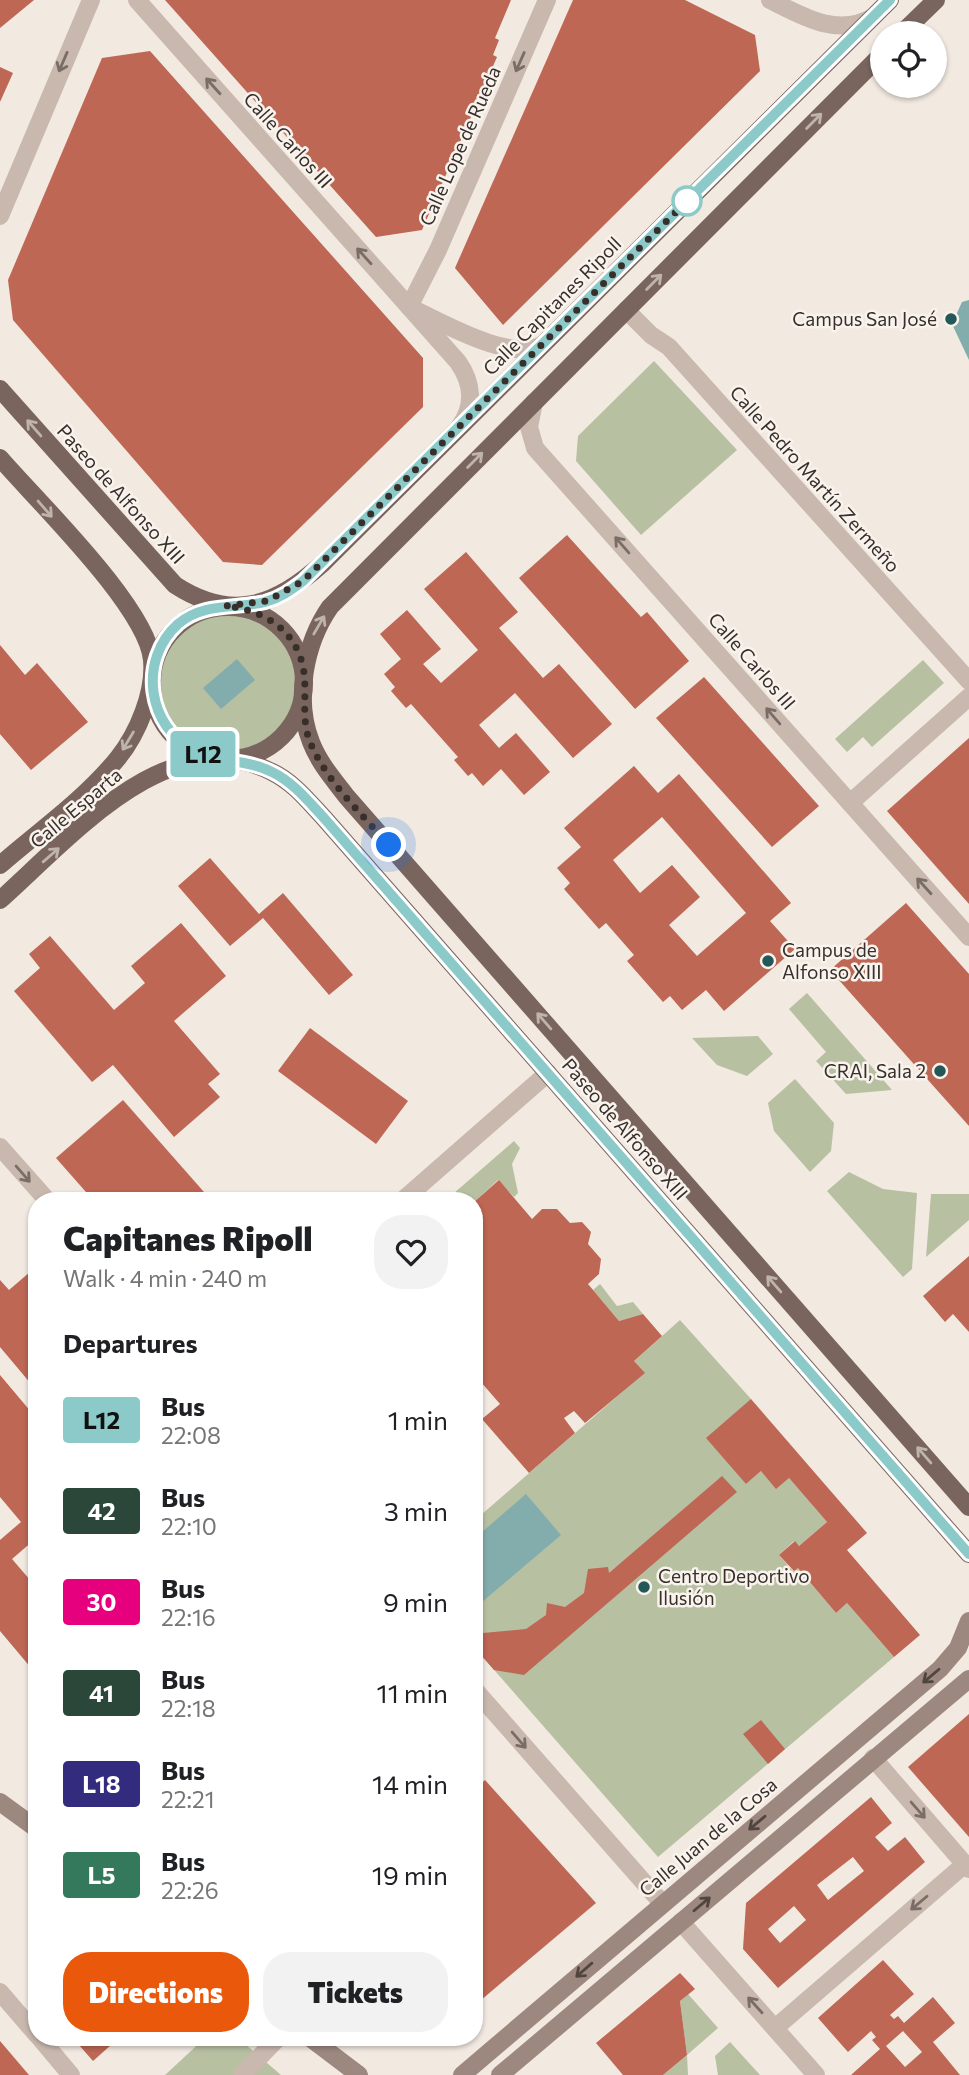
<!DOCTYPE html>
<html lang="en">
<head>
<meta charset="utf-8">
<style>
  :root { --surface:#fff; --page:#f2f2f2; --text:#202124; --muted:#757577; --accent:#ea580c }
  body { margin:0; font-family:Commissioner,sans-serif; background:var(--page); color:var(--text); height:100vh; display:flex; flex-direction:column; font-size:26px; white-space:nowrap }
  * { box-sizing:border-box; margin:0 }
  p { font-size:23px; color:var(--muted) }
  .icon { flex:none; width:38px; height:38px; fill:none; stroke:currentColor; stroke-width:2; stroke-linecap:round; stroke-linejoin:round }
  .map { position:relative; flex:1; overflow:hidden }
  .drawer { position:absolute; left:28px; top:1192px; width:455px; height:854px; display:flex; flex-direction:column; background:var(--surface); border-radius:28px; box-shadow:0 2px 5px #0004 }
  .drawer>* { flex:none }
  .badge { padding:0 14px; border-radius:5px; font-size:24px; line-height:46px }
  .fabs { position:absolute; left:870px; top:21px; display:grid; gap:14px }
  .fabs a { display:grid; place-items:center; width:77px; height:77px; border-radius:50%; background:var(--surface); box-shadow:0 2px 5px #0004; font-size:35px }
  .you { position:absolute; width:35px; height:35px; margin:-18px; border:5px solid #fff; border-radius:50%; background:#1a73e8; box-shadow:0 0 0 10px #1a73e833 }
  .map>.badge { position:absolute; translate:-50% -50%; box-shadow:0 0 0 4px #fff }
  h2 { padding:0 35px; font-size:26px; line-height:63px }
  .round { display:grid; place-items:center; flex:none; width:74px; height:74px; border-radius:28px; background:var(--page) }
  .summary { display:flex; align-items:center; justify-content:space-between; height:119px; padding:0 35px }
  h1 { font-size:33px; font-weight:800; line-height:52px }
  .button { display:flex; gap:14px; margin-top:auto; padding:14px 35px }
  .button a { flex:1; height:80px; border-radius:28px; background:var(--accent); color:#fff; font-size:28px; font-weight:800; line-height:80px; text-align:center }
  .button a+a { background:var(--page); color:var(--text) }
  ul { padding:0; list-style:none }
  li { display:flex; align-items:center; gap:21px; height:91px; padding:0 35px }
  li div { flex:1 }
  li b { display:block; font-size:26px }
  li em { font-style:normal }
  li .badge { min-width:77px; font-weight:700; text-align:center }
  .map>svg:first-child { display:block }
</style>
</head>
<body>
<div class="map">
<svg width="969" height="2075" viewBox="0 0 969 2075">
  <rect width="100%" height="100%" fill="#f2e9e1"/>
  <g fill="#b8c0a2">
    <path d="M654,361l83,89 -96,85 -65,-74 2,-25z"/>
    <circle cx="228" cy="683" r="76"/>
    <path d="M923,660l21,23 -72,64 -9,-10 -16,15 -12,-13z"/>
    <path d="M807,993l85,97 -46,4 -30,-33 10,-9 -37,-43z"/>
    <path d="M758,1036l15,18 -26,22 -30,-11 -25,-27z"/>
    <path d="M795,1079l39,44 -3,28 -21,21 -36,-41 -6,-28z"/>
    <path d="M514,1141l6,7 -8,16 6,29 -4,4 -16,-17 -24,22 -28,-2z"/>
    <path d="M849,1172l34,17 34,4 -5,76 -9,8 -76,-86z"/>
    <path d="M931,1194h38v26l-43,37z"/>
    <path d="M600,1284l17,22 16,-4 10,12 -24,7 -26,-31z"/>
    <path d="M680,1320l71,79 -5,85 15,-13 28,7 38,44 -28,24 -5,-5 -15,14 14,16 5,-3 38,45 11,-10 47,54 -236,200 -184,-210v-126l170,-148 -10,-12z"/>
    <path d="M688,1994l30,34 -31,27 1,20h-25l24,-20 -7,-54z"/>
    <path d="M206,2037h31l44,38h-116z"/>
    <path d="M730,2042l30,33h-42l-3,-19z"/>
  </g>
  <g fill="#82adac">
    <path d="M969,300v60l-17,-36 10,-22z"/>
    <path d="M237,659l18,21 -34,29 -18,-21z"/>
    <path d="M526,1494l35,41 -79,67 -8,-10v-53z"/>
  </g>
  <g fill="#bd6754" fill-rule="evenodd">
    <path d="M0,0h34l-34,28z"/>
    <path d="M165,0h346l-16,38 4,2 -6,15 4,2 -75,173 -46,7z"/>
    <path d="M573,0h112l70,35 5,36 -257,254 -48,-57z"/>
    <path d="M150,51l273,307v49l-161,158 -39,-3 -210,-242 -5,-40 94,-222z"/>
    <path d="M0,67l13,6 -13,29z"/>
    <path d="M567,535l74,82 6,-5 42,49 -54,48 -116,-131z"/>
    <path d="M466,552l52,60 -19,16 44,50 16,-14 53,60 -39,34 -58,-65 -36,32 20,23 17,-15 34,39 -26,23 -23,-26 -18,17 -11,-13 -4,3 -14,-16 4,-3 -47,-53 -5,4 -15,-17 4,-4 -11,-13 17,-15 -21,-25 27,-24 34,39 -18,15 18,19 37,-33 -54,-61z"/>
    <path d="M0,645l25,30 12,-12 51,59 -57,48 -31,-36z"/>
    <path d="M704,677l115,129 -47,41 -116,-129z"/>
    <path d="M969,738v166l-82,-93z"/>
    <path d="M634,766l24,27 21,-19 112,129 -21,18 25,28 -71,62 -18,-21 -24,20 -12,-14 -7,6 -36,-41 7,-6 -28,-32 -7,6 -35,-40 6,-6 -13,-15 24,-21 -17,-19zM662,817l84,96 -49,43 -28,-31 31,-28 -28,-32 -32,28 -27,-33z"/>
    <path d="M210,858l49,56 24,-21 70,82 -24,20 -66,-77 -33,28 -52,-60z"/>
    <path d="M906,903l63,71v152l-139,-156z"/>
    <path d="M181,923l45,53 -52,45 46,53 -12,10 12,13 -46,40 -61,-72 -21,17 -78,-91 26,-23 -11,-14 21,-18 64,74 31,-27 -14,-17z"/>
    <path d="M310,1028l98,73 -32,43 -98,-73z"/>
    <path d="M123,1100l88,100h-118l-37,-42z"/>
    <path d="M499,1180l33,39 10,-10h15l13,14 12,-1 9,10 -3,12 13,15 -2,15 -11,10 31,37 24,-7 19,22 -28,25 11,12 -60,50 -11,-12 -10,7 11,15 -46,40 -47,-54 18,-15 -26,-30v-172z"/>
    <path d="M969,1256v76l-16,-18 -8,8 -22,-26z"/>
    <path d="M37,1266v125l-37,-44v-67l9,10z"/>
    <path d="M0,1375l37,44v124l-3,-3 -22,19 25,29v87l-37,-44v-91l21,-18 -21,-25z"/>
    <path d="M751,1399l116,134 -20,17 73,85 -26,22 -47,-54 -11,10 -38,-45 -4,3 -15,-16 16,-14 4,5 28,-24 -38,-44 -13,11 -15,-18 -15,13 -40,-46z"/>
    <path d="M722,1476l15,16 -213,183 -30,-5 -20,-23v-25l9,11 43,-4 20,-14 1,-12 18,4 19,-14 4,-24 20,-2 1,6z"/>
    <path d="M969,1714v123l-61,-70z"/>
    <path d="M761,1720l24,29 -17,15 -25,-30z"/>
    <path d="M485,1780l111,123 -122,103v-216z"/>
    <path d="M871,1797l21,26 -17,14 13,14 17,-14 20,25 -147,126 -35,-39 3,-46zM853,1857l11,14 -36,29 -11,-15zM794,1906l12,14 -26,23 -12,-14z"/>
    <path d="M883,1960l31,34 -24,21 4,4 4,-3 6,7 29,-26 22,26 -22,19 27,33h-109l29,-26 -8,-9 4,-3 -5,-6 -23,21 -30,-34zM903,2031l19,21 -17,15 -19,-21z"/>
    <path d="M680,1973l15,16 -15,12 7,54 -24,20h-40l-27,-32z"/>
    <path d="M72,2037h48l-27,24z"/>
    <path d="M374,2037h36l-12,9z"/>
    <path d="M0,2041l29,34h-29z"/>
  </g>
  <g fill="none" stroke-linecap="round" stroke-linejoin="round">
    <g stroke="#c9b8ad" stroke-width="18">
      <path d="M137,0l321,362c14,20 17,43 2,64"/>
      <path d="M770,0c32,16 68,38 103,17"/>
      <path d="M0,216l91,-216"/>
      <path d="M409,307l29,-57 109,-250"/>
      <path d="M415,310c30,14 96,52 127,35"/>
      <path d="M626,310l25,25 18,12 300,334"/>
      <path d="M534,402l-5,25 6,21 434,489"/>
      <path d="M850,803l119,-106"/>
      <path d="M0,1147l47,53"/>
      <path d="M403,1200l145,-127"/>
      <path d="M474,1689l188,214"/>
      <path d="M873,1758l96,111"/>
      <path d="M681,1922l135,153"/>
      <path d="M0,1992l37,43"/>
      <path d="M775,2028l190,-164"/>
      <path d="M39,2037l32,38"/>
      <path d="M242,2075l37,-38"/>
    </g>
    <g stroke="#9d887f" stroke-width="18">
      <path d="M0,1802l37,27"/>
      <path d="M309,2037l50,38"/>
      <path d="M462,2075l478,-406 18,-21 11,-27"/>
      <path d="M500,2075l469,-396"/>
    </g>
    <g stroke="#79655e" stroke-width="18">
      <path d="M902,33l34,-33"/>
      <path d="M882,54l-552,553c-25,36 -36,92 -19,135 8,21 23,38 36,55l622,710"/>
      <path d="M0,389l175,196c57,37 100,21 147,-21l568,-564"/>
      <path d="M0,458c37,43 147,149 152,202 3,32 -14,73 -34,98 -33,41 -79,73 -118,107"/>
      <circle cx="228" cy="683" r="76"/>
      <path d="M0,900c69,-61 170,-181 272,-128 21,10 36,29 52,46l645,736"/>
    </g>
  </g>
  <defs><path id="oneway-shaft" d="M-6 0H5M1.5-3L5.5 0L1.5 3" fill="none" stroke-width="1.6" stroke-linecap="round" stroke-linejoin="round" transform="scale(1.75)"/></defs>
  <g stroke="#796d66">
    <use href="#oneway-shaft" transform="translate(63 62) rotate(113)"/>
    <use href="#oneway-shaft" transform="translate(520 62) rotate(114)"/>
    <use href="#oneway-shaft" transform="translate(213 86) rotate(-132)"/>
    <use href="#oneway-shaft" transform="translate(364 256) rotate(-132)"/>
    <use href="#oneway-shaft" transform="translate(622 545) rotate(-131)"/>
    <use href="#oneway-shaft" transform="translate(773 716) rotate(-131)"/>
    <use href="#oneway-shaft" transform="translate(924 886) rotate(-132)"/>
    <use href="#oneway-shaft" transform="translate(23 1174) rotate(49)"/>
    <use href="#oneway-shaft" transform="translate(519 1740) rotate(49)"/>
    <use href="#oneway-shaft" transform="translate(918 1810) rotate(49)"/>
    <use href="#oneway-shaft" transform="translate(919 1903) rotate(140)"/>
    <use href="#oneway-shaft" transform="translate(755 2005) rotate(-132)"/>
  </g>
  <g stroke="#bfb3ad">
    <use href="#oneway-shaft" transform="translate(814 121) rotate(-45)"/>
    <use href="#oneway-shaft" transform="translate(654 282) rotate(-45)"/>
    <use href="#oneway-shaft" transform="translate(34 428) rotate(-131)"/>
    <use href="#oneway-shaft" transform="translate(475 460) rotate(-45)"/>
    <use href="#oneway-shaft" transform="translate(45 509) rotate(49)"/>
    <use href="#oneway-shaft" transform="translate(319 625) rotate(-60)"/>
    <use href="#oneway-shaft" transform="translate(128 741) rotate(121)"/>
    <use href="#oneway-shaft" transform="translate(51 855) rotate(-41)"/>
    <use href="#oneway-shaft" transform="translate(544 1021) rotate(-131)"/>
    <use href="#oneway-shaft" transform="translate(774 1284) rotate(-131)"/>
    <use href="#oneway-shaft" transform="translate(924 1455) rotate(-131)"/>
  </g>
  <g stroke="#514540">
    <use href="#oneway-shaft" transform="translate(931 1676) rotate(140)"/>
    <use href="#oneway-shaft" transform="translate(757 1823) rotate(140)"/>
    <use href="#oneway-shaft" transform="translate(702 1904) rotate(-40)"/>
    <use href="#oneway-shaft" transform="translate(584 1970) rotate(139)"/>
  </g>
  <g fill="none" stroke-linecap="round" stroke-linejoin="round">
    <defs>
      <path id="line" d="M890,0l-587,581c-12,9 -23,17 -38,21 -29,7 -61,0 -87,22 -40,36 -31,103 17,127 24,12 52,8 77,21 21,10 36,29 52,46l645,736"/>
    </defs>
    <use href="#line" stroke="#fff" stroke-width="16"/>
    <use href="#line" stroke="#8cc9c9" stroke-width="10"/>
    <path stroke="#382f2b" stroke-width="7" stroke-dasharray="0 12.6" d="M389,845c-27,-31 -63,-64 -79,-103 -9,-23 -3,-46 -6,-69 -5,-42 -41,-64 -79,-67l42,-5 36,-20 384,-380"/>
  </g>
  <circle fill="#fff" stroke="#8cc9c9" stroke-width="3.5" cx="687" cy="201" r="14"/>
  <g fill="#245757" stroke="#f9f3ed" stroke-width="2.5">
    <circle cx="951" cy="319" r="7"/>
    <circle cx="768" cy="961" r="7"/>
    <circle cx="940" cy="1071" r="7"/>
    <circle cx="644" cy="1587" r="7"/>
  </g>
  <g text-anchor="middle" stroke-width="5" stroke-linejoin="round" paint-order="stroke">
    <g font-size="19" fill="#382f2b" stroke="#f9f3ed">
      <text transform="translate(288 140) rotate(48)" y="7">Calle Carlos III</text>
      <text transform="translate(460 146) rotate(-66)" y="7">Calle Lope de Rueda</text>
      <text transform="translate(552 306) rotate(-45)" y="7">Calle Capitanes Ripoll</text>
      <text transform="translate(815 479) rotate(48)" y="7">Calle Pedro Martín Zermeño</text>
      <text transform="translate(121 494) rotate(48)" y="7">Paseo de Alfonso XIII</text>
      <text transform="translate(752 661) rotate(49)" y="7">Calle Carlos III</text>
      <text transform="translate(76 808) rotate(-40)" y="7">Calle Esparta</text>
      <text transform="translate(625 1129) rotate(49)" y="7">Paseo de Alfonso XIII</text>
      <text transform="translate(708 1837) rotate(-40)" y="7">Calle Juan de la Cosa</text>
    </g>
    <g font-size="19" fill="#382f2b" stroke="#f9f3ed" text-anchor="end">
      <text x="937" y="326">Campus San José</text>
      <text x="782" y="957" text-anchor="start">Campus de<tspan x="782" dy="22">Alfonso XIII</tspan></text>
      <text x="926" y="1078">CRAI, Sala 2</text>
      <text x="658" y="1583" text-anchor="start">Centro Deportivo<tspan x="658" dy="22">Ilusión</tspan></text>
    </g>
  </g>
</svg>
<div class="fabs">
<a><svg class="icon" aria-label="locate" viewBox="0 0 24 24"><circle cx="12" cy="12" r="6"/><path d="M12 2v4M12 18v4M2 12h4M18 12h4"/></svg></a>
</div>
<div class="you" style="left:389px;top:845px"></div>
<b class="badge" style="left:203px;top:754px;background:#8cc9c9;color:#111">L12</b>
<section class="drawer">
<div class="summary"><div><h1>Capitanes Ripoll</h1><p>Walk · 4 min · 240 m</p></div><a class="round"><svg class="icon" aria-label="heart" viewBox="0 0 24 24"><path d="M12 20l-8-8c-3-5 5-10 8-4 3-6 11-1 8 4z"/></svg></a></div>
<h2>Departures</h2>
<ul>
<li><span class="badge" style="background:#8cc9c9;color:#111">L12</span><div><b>Bus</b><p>22:08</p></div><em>1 min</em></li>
<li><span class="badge" style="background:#2a4739;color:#fff">42</span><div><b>Bus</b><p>22:10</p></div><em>3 min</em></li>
<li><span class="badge" style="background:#e6007e;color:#fff">30</span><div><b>Bus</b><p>22:16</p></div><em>9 min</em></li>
<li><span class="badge" style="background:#2a4739;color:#fff">41</span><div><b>Bus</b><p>22:18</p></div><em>11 min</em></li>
<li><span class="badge" style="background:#332c7e;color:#fff">L18</span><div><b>Bus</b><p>22:21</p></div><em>14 min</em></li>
<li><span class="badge" style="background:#34795c;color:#fff">L5</span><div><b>Bus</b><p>22:26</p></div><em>19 min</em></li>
</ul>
<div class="button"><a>Directions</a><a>Tickets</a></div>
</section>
</div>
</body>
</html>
